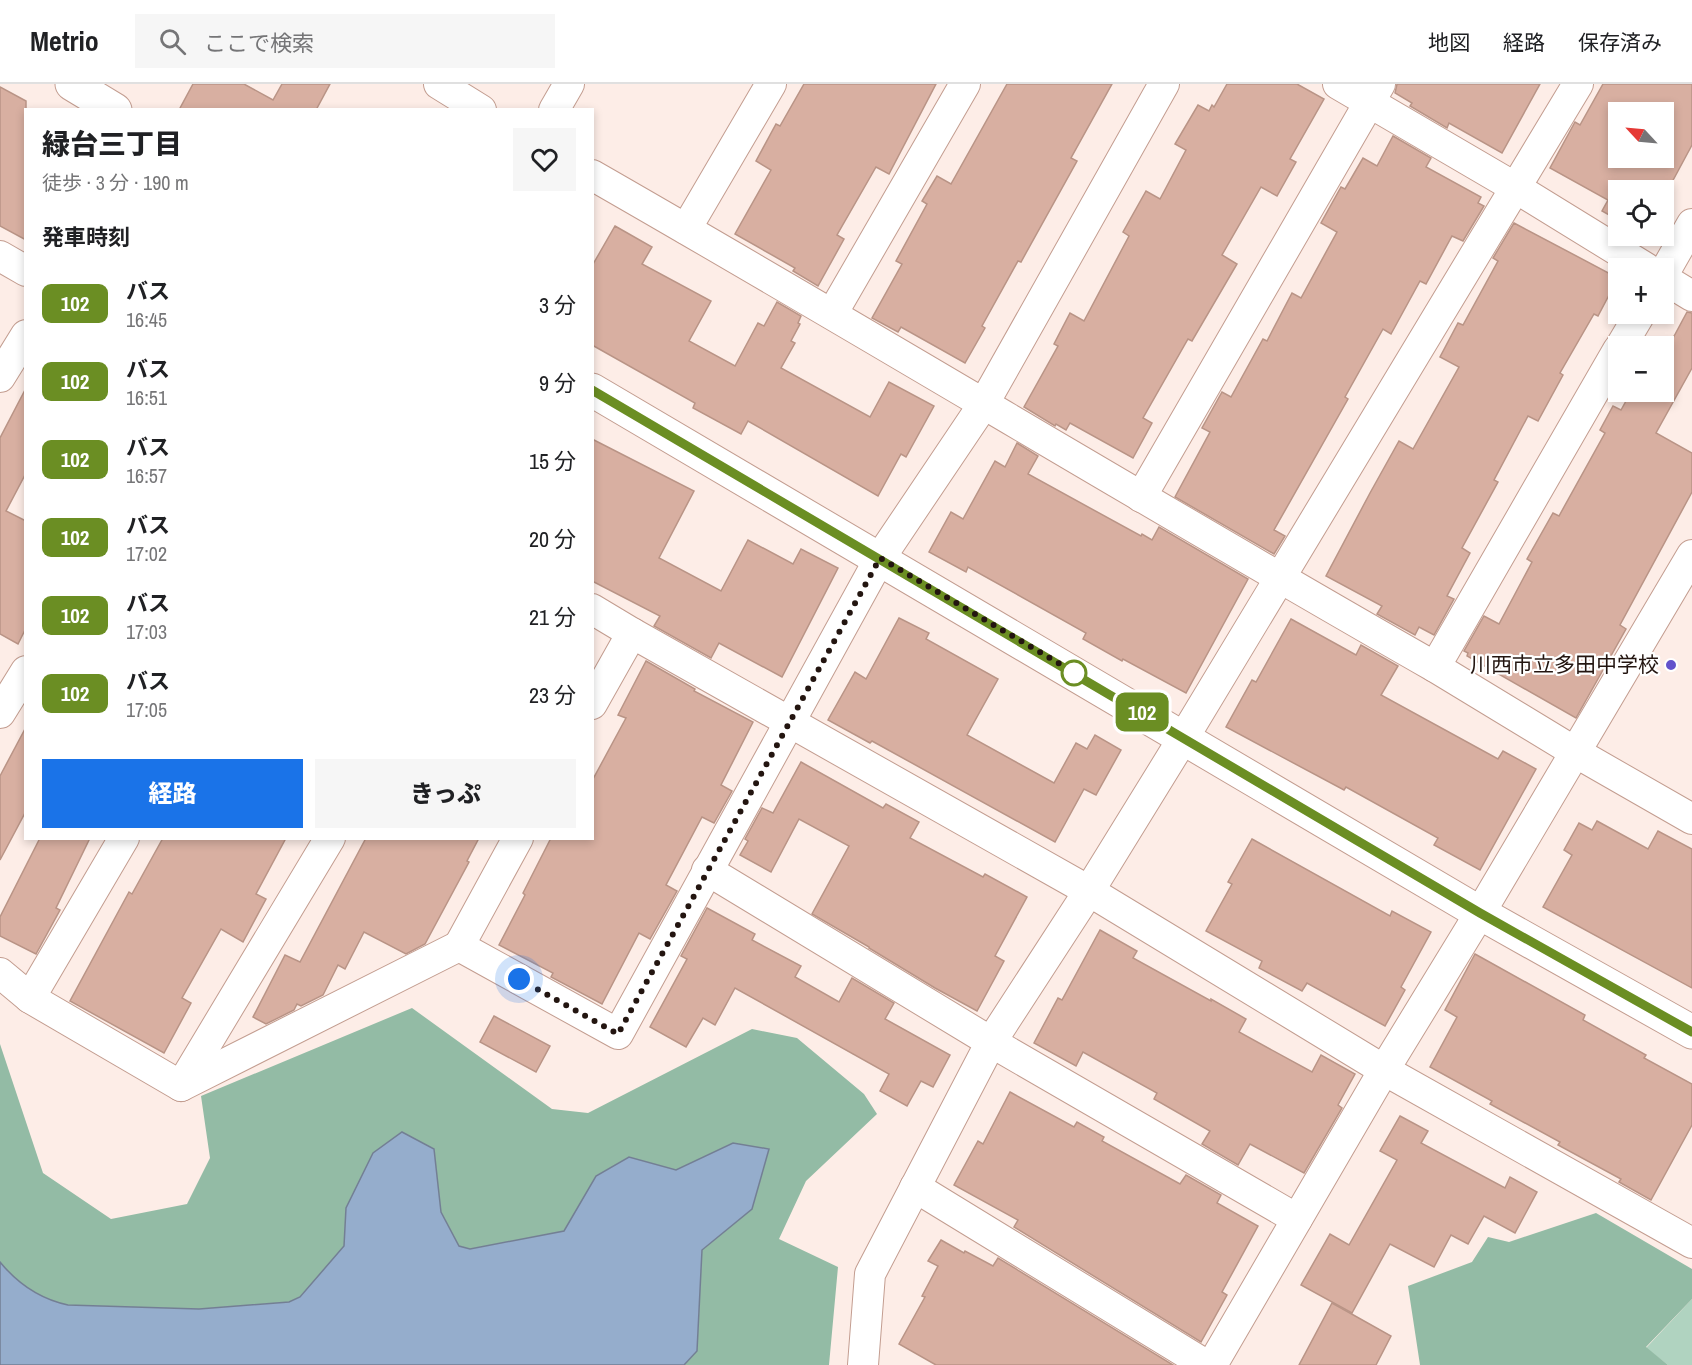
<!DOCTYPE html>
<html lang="ja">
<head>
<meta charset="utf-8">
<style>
  :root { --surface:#fff; --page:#f6f6f6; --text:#202124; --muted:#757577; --line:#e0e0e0; --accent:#1a73e8 }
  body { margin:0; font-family:"Archivo Narrow","Noto Sans JP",sans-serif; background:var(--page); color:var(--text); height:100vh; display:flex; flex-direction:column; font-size:22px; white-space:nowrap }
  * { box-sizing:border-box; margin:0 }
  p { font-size:20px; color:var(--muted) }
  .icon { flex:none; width:33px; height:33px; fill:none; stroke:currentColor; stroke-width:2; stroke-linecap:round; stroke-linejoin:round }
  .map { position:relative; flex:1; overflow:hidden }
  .details { position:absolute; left:24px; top:24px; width:570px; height:732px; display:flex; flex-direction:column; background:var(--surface); border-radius:0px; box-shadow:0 3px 9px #0003 }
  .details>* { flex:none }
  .badge { padding:0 12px; border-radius:9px; font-size:21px; line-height:39px }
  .needle { width:39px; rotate:296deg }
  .fabs { position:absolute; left:1608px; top:18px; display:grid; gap:12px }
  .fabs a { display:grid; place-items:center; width:66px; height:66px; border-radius:0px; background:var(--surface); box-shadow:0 3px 9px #0003; font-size:30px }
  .you { position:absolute; width:30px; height:30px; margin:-15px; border:4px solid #fff; border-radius:50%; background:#1a73e8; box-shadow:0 0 0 9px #1a73e833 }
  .map>.badge { position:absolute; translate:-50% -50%; box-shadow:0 0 0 3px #fff }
  h2 { padding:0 18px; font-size:22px; line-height:54px }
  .round { display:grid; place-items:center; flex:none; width:63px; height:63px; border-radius:0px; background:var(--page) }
  .head { display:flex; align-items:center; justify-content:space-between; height:102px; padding:0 18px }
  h1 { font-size:28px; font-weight:800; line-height:45px }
  .button { display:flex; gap:12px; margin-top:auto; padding:12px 18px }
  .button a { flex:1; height:69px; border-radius:0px; background:var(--accent); color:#fff; font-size:24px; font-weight:800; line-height:69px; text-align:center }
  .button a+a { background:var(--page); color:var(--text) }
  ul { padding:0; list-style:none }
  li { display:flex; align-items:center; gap:18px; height:78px; padding:0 18px }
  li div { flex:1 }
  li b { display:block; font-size:22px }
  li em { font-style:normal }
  li .badge { min-width:66px; font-weight:700; text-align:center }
  header { display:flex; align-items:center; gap:36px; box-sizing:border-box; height:84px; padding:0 30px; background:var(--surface); border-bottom:2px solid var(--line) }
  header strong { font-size:28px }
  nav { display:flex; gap:33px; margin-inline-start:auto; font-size:21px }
  .search { width:420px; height:54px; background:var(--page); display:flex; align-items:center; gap:15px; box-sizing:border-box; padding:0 21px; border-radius:0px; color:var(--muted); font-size:22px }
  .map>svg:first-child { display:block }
</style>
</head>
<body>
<header>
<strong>Metrio</strong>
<div class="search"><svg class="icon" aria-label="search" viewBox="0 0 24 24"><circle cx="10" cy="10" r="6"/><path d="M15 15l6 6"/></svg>ここで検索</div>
<nav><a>地図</a><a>経路</a><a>保存済み</a></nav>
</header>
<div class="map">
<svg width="1692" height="1281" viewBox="0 0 1692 1281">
  <rect width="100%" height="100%" fill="#fdede7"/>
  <path fill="#b0d3c0" d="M1692,1215v66h-24l-22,-17z"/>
  <g fill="#93bba5">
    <path d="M412,924l140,101 36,4 164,-84 45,9 67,56 13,20 -71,67 -27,58 59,28 -9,98h-145l13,-14 5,-101 50,-41 17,-60 -36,-6 -57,27 -47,-13 -33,19 -32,55 -94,18 -11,-3 -18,-34 -7,-63 -88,59 -1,38 -45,51 -11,5 -90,7 -131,-4c-28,-6 -50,-21 -68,-43v-218l43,129 68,46 76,-15 23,-46 -9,-62z"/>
    <path d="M1596,1129l96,56v30l-46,48 22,18h-248l-12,-79 64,-24 16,-25 21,5z"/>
  </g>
  <path fill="#95adcc" stroke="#737f94" stroke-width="1.5" d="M402,1048l32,17 7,63 18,34 11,3 94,-18 32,-55 33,-19 47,13 57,-27 36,6 -17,60 -50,41 -5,101 -13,14h-684v-103c18,22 40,37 68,43l131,4 90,-7 11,-5 44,-51 2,-38 27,-55z"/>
  <g fill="#d8afa1" stroke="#b99486" stroke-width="1.5" fill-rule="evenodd">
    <path d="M193,0h51l29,16 9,-16h48l-14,26h-137z"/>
    <path d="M804,0h132l-47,90 -13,-7 -39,68 7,4 -26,47 -25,-15 2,-3 -60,-34 36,-64 -15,-9 20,-37 4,2z"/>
    <path d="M1007,0h105l-41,74 6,3 -56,101 -3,-1 -36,65 3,2 -20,35 -64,-36 -3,5 -26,-14 30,-54 -6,-3 31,-57 -5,-3 15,-25 14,8z"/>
    <path d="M1227,0h70l27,15 -34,60 6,3 -19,34 -16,-9 -39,68 15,9 -45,77 -4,-2 -45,79 9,5 -19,35 -63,-35 -4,7 -10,-6 -1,2 -31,-19 34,-61 -4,-2 16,-31 14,8 45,-85 -6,-4 23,-41 14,8 26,-49 -11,-6 23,-39 11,6 3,-6 2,2z"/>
    <path d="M1397,0h143l-38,69 -53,-30 -2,5 -37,-22 2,-3 -17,-10z"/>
    <path d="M1603,0h89v61l-28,52v-7h-46v30l-16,-9 6,-11 -58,-32 25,-46 5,3zM1618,28h46v46h-46z"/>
    <path d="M0,3l26,14v139l-26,-14z"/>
    <path d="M1393,52l38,22 -5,9 55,30 -3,6 6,3 -21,35 -11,-5 -26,48 -6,-3 -29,53 -8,-5 -38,68 3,2 -74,131 11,6 -11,18 -99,-57 35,-65 -8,-4 20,-36 9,5 32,-58 4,2 25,-48 9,5 36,-66 -16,-9 20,-36 4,2 18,-31 14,8z"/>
    <path d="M1514,139l104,55 -20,38 -4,-2 -34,59 3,2 -25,46 -10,-5 -34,64 4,2 -36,66 8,5 -23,43 7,3 -20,36 -15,-8 -4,8 -38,-21 5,-8 -56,-30 44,-83 29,-52 14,8 46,-82 -19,-10 18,-34 5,2 35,-64 -5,-3z"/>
    <path d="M615,142l37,21 -10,17 69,37 -22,40 46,25 23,-43 6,3 13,-24 24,14 -3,7 2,1 -9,17 4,2 -14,25 89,49 19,-35 45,24 -28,51 -5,-3 -23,42 -130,-75 -7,13 -48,-26 2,-5 -103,-58v-79z"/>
    <path d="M1687,228l5,1v55l-36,65 36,20v39l-72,133 6,4 -50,89 -109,-62 1,-3 -4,-2 20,-35 15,8 33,-62 -5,-3 26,-46 6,3 46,-83 -5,-3 13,-24 8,4 10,-18h33v-37z"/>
    <path d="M26,304v85l-20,38 20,10v107l-8,16 -18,-10v-196z"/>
    <path d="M592,355l102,52 -35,67 62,33 27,-51 45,24 8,-15 37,19 -56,109 -63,-34 -8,15 -57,-32 6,-10 -68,-35z"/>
    <path d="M1017,359l21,13 -10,18 113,62 1,-2 10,6 7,-13 89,52 -62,114 -63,-34 -1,2 -39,-22 3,-6 -118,-66 -2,5 -37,-20 22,-40 12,7 32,-58 10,6z"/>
    <path d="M899,534l30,15 -3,6 72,40 -31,56 87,48 22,-40 11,6 8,-14 26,15 -25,45 -12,-6 -29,53 -183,-101 -2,2 -42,-23 27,-48 11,7z"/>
    <path d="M1291,535l65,36 5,-10 37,21 -17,29 117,64 5,-8 33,18 -56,101 -46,-25 4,-7 -92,-51 -2,3 -118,-63 26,-47 4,2z"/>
    <path d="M646,577l49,28 -1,2 59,31 -32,63 11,6 -18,32 -12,-6 -36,68 11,6 -27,48 -11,-6 -37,71 -51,-27 2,-4 -54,-28 26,-50 -2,-2 28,-55h41v-57l34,-63 -8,-3z"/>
    <path d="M26,643v84l-26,49v-84z"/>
    <path d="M801,678l82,46 3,-4 33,18 -9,16 73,39 2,-3 42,23 -32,59 9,5 -27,50 -42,-23 -66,-40v-1l-57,-33 37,-68 -50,-27 -28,53 -31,-17 8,-14 -3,-2 17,-31 11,5z"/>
    <path d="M1597,737l51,28 10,-18 34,18v139l-149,-81 29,-52 -8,-5 15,-27 13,7z"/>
    <path d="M40,754h50l-34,70 4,2 -24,44 -36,-18v-19z"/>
    <path d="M163,754h123l-30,56 10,5 -23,43 -22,-13 -39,69 9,5 -27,50 -94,-52 59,-109 3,2z"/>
    <path d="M366,754h113l-12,23 2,1 -44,82 -19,10 -42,-22 -19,37 -7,-4 -15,30 -22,11 -4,-2 -3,6 -28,14 -13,-7 32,-62 15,7z"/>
    <path d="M1252,755l138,77 2,-5 39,21 -30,55 4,3 -20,36 -78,-43 -5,8 -43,-23 3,-7 -56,-30 26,-47 -4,-2z"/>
    <path d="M707,824l48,26 -3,6 49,26 -6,11 44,25 13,-24 42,25 -9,16 65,36 -17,32 -12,-6 -14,25 -27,-15 9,-17 -154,-86 -20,37 -12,-7 -17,29 -36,-20 37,-68 -6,-3z"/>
    <path d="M1100,846l37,21 -4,7 78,43v-2l35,20 -7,13 73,40 9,-17 34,19 -17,31 4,3 -38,65 -54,-29 -12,21 -36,-21 8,-13 -56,-32 3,-6 -74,-41 -7,14 -42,-23 24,-45 4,2z"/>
    <path d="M1475,870l110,61 -2,5 63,35 -2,3 48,26v41l-41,75 -32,-18 2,-3 -63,-34 2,-3 -70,-38 2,-3 -62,-34 27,-50 -12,-7z"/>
    <path d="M494,932l56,30 -14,26 -56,-30z"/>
    <path d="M1010,1008l64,35 3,-5 27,15 -2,4 78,43 6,-9 35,20 -4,8 41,23 -36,66 5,3 -26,47 -187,-115 4,-7 -64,-35 24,-44 5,3z"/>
    <path d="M1400,1032l28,15 -7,12 84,45 5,-11 27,15 -22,41 -31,-17 -16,28 -17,-9 -17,32 -44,-23 -38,69 -51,-28 29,-51 19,11 48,-85 -17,-9z"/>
    <path d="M941,1156l23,13 1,-2 28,15 5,-8 175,107h-237l-37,-21 26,-47 -3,-1 16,-30 -10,-5z"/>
    <path d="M1332,1219l59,33 -15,29h-77z"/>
  </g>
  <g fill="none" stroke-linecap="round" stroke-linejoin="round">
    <defs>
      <g id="street">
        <path d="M439,0l42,26"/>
        <path d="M1338,0l178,104 130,80"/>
        <path d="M554,26l15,-26"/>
        <path d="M592,91c283,162 560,331 843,492"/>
        <path d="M686,145l85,-145"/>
        <path d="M0,172l26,15"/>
        <path d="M1664,189l28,-49"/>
        <path d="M1664,195l28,17"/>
        <path d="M832,230l133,-230"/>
        <path d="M1621,262l19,-32"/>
        <path d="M1618,266l-183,317 140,85 117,67"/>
        <path d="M0,293l26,-42"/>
        <path d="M1141,413l239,-413"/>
        <path d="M592,525l40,24 457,258 295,179 308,173"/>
        <path d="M592,620l40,-71"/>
        <path d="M0,629l26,-42"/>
        <path d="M707,786l284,172 306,177"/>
        <path d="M459,862l59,-108"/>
        <path d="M0,889l30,25 151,88 278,-140 159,88 262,-476 103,-153 181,-321"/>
        <path d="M30,914l94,-160"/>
        <path d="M181,1002l149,-248"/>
        <path d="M915,1103l291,178"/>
        <path d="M863,1281l7,-91 121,-232 98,-151 95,-154 394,-653"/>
        <path d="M1212,1281l172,-295 96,-157 212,-358"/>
      </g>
      <g id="secondary">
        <path d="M72,0l43,26"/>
        <path d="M592,306l888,523 212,119"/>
      </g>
    </defs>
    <use href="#street" stroke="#c39d90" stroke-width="32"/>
    <use href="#secondary" stroke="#c39d90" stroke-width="35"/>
    <use href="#street" stroke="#fff" stroke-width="30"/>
    <use href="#secondary" stroke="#fff" stroke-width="33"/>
  </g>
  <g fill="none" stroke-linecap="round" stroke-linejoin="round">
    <defs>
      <path id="line" d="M592,306l888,523 212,119"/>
    </defs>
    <use href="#line" stroke="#fff" stroke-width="14"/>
    <use href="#line" stroke="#6b8e23" stroke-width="9"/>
    <path stroke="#231510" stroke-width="6" stroke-dasharray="0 10.8" d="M519,895l99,55 262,-476 202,119 -8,-4"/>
  </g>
  <circle fill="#6352cb" stroke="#fff" stroke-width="2" cx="1671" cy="581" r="6"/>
  <circle fill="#fff" stroke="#6b8e23" stroke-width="3" cx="1074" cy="589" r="12"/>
  <g text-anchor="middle" stroke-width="4.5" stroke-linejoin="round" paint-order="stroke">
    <g font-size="21" fill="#231510" stroke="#fff" text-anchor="end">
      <text x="1659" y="588">川西市立多田中学校</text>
    </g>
  </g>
</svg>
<div class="fabs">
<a><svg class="needle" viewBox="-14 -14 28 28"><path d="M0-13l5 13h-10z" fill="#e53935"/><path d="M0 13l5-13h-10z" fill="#757577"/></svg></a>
<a><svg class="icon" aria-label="locate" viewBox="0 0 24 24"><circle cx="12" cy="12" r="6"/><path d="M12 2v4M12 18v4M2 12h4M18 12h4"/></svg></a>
<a>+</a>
<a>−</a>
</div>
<div class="you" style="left:519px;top:895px"></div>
<b class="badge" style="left:1142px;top:628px;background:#6b8e23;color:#fff">102</b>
<section class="details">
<div class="head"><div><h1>緑台三丁目</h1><p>徒歩 · 3 分 · 190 m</p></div><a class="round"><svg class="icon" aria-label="heart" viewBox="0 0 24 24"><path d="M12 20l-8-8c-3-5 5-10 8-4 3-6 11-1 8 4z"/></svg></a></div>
<h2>発車時刻</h2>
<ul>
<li><span class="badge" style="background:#6b8e23;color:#fff">102</span><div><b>バス</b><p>16:45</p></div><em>3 分</em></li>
<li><span class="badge" style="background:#6b8e23;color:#fff">102</span><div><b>バス</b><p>16:51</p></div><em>9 分</em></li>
<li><span class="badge" style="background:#6b8e23;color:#fff">102</span><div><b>バス</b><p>16:57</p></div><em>15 分</em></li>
<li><span class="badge" style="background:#6b8e23;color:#fff">102</span><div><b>バス</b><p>17:02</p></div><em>20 分</em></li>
<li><span class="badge" style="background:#6b8e23;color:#fff">102</span><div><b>バス</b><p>17:03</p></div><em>21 分</em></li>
<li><span class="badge" style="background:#6b8e23;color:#fff">102</span><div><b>バス</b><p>17:05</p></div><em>23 分</em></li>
</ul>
<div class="button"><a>経路</a><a>きっぷ</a></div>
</section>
</div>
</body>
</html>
